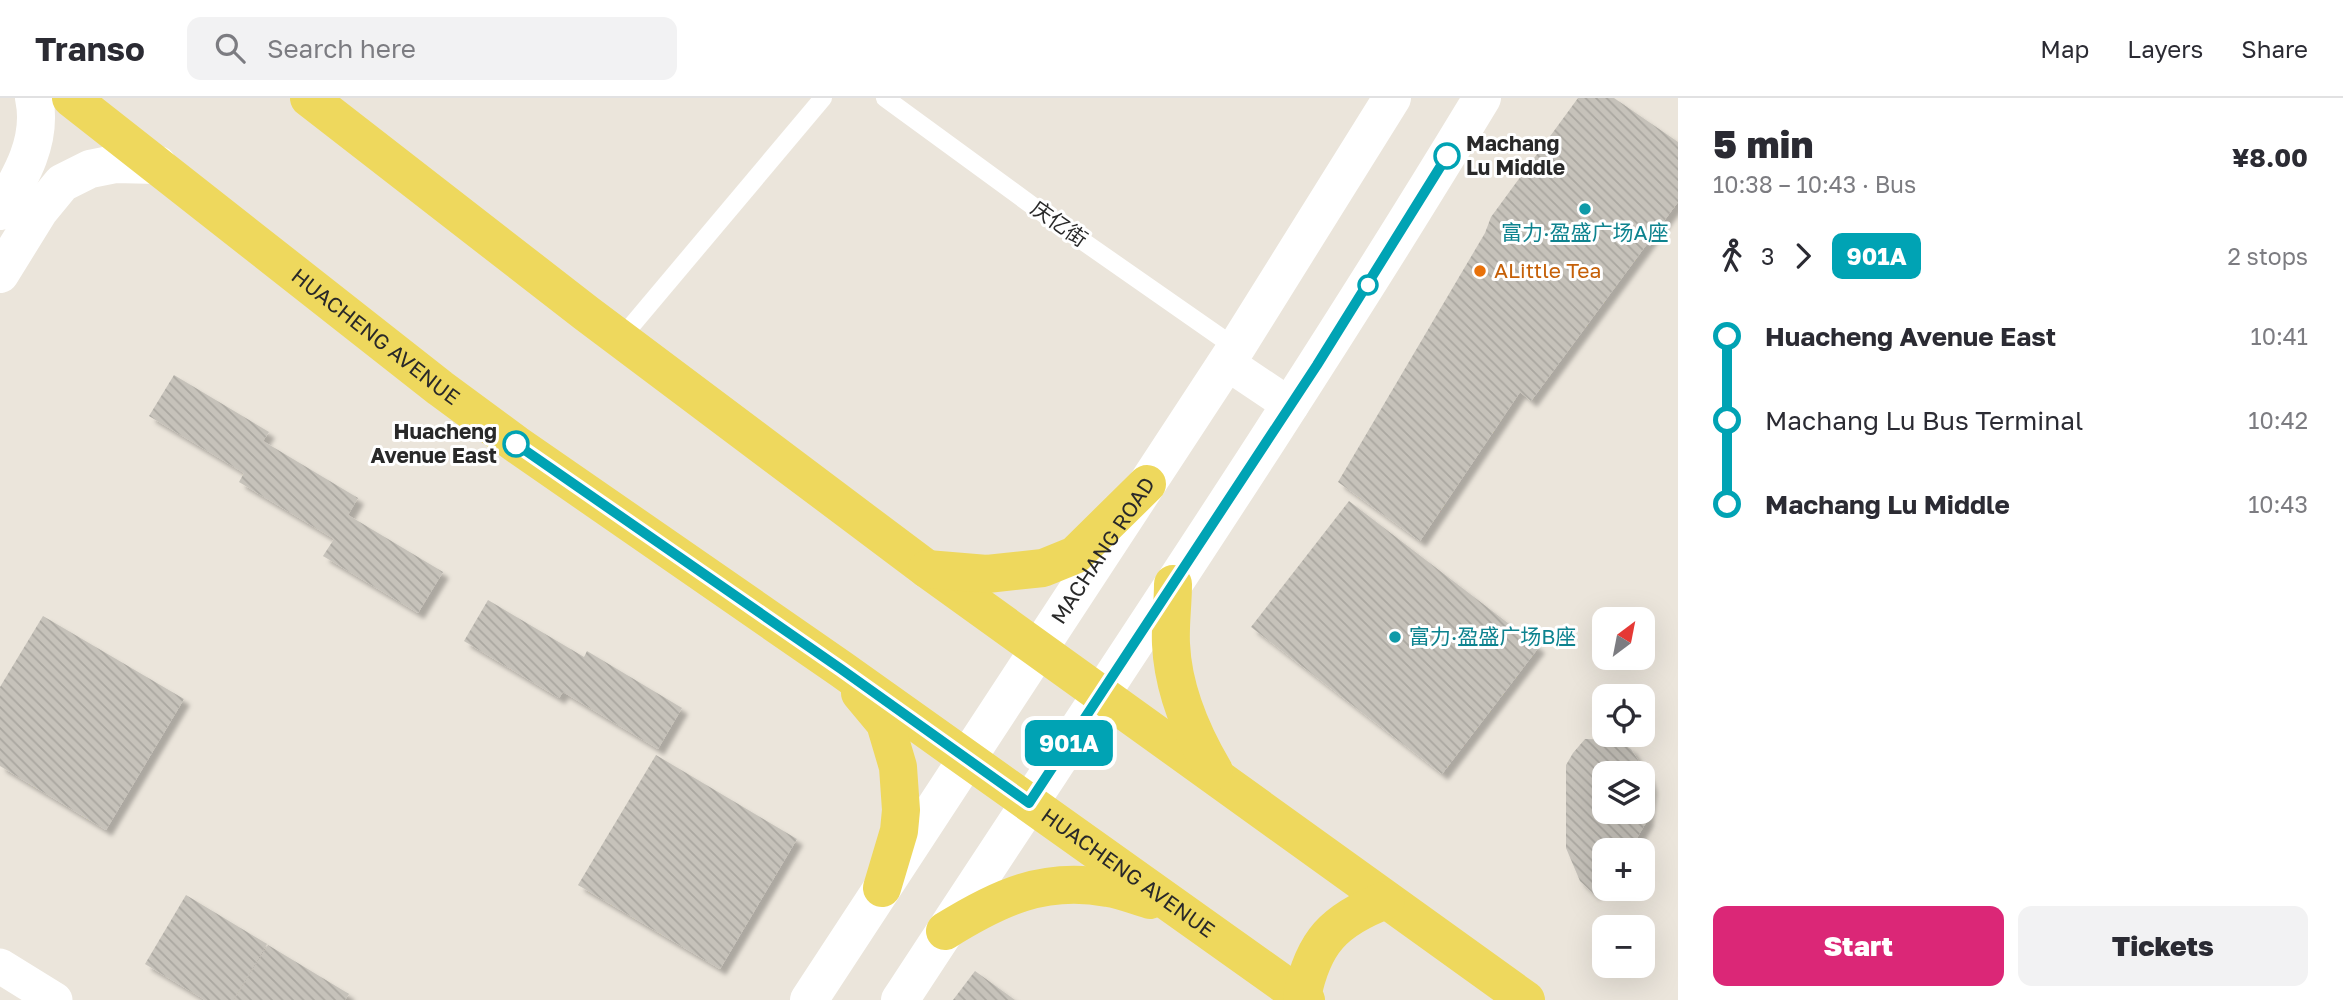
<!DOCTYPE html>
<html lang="en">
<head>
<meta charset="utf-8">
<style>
  :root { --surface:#fff; --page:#f2f2f3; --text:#2b2b33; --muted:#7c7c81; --line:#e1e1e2; --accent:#db2777 }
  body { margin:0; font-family:"Golos Text","Noto Sans SC",sans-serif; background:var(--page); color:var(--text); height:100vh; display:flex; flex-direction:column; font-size:26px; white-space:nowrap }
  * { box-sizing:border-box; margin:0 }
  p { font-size:23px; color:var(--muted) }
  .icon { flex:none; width:38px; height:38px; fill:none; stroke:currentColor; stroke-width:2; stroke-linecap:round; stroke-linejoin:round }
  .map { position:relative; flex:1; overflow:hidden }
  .drawer { display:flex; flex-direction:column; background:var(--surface); width:665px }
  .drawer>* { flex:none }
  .badge { padding:0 14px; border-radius:10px; font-size:24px; line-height:46px }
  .needle { width:46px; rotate:32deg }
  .tools { position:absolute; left:1592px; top:509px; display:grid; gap:14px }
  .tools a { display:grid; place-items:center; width:63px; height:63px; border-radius:14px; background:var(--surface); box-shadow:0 7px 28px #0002; font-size:35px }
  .map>.badge { position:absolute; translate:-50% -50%; box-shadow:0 0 0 4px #fff }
  .legs { display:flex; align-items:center; gap:10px; height:77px; padding:0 35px; font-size:23px }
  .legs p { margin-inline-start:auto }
  .head { display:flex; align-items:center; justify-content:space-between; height:119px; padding:0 35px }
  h1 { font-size:38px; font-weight:800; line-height:52px }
  .cta { display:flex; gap:14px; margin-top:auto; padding:14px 35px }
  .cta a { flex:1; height:80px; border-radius:14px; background:var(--accent); color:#fff; font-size:28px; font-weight:800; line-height:80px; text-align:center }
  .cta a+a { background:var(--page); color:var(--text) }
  ul { padding:0 35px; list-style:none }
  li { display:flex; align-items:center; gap:24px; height:84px; font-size:26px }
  li i { display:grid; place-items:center; width:10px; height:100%; margin:0 9px; background:currentColor }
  li i::after { content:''; width:18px; height:18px; margin:-9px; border:5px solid; border-radius:50%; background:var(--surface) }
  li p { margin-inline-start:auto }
  li:first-child i { background:linear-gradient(#0000 50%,currentColor 0) }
  li:last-child i { background:linear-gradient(currentColor 50%,#0000 0) }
  header { display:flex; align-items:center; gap:42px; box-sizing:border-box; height:98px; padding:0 35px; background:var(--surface); border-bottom:2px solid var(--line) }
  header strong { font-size:33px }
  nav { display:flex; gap:38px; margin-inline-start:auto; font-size:24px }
  .search { width:490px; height:63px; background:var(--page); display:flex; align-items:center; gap:18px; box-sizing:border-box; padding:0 24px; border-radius:14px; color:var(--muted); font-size:26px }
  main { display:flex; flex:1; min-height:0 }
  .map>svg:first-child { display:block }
</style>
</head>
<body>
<header>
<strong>Transo</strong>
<div class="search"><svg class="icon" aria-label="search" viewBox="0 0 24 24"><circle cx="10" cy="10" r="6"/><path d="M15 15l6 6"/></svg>Search here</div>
<nav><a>Map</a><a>Layers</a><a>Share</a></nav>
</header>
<main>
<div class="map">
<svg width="1678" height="902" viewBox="0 0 1678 902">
  <defs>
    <pattern id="building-back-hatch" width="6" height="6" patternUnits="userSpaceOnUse" patternTransform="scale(1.75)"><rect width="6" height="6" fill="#c6c2ba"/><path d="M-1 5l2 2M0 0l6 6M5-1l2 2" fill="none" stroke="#aaa7a0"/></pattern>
    <filter id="shadow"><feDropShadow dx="6" dy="6" stdDeviation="2" flood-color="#0004"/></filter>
  </defs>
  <rect width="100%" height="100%" fill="#ebe5db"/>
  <g fill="url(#building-back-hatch)" fill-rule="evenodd" filter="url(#shadow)">
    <path d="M1578,0h36l64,44v60l-147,199 -11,-9 -100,149 -82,-59 147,-249 6,-16z"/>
    <path d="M174,277l95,57 -6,9 95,57 -10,17 95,57 -25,41 -95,-57 11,-17 -95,-57 5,-9 -95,-57z"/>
    <path d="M1349,403l190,146 -97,127 -191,-147z"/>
    <path d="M488,502l96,57 3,-6 95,57 -24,41 -95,-57 -4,6 -95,-57z"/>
    <path d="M43,518l141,83 -78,131 -106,-64v-79z"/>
    <path d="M1585,641l31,1 15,9 17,27 3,11 -4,34 -17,29h-25v35l-11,9 -14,-13 -14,-33v-83l7,-12zM1605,676h38v38h-38z"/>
    <path d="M656,657l141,84 -77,130 -142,-84z"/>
    <path d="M186,797l81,49 -34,56h-28l-60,-36z"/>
    <path d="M268,847l81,49 -4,6h-111z"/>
    <path d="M975,873l40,29h-62z"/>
  </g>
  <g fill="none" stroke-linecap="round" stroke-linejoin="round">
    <g stroke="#fff" stroke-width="18">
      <path d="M885,0l156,114 195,136"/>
      <path d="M622,239l201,-239"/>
    </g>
    <g stroke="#fff" stroke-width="35">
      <path d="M1227,265l64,43"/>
      <path d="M0,868l55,34"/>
    </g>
    <g stroke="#fff" stroke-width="38">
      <path d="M0,113c21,-34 43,-71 34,-113"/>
      <path d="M0,176l39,-63 23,-28 28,-14 25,-5 43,1"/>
    </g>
    <g stroke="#fff" stroke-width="38">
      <path id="s1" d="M809,902l427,-652 156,-250"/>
      <path d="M900,902c196,-300 397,-596 582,-902"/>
    </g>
    <g stroke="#eed85d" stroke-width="38">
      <path id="s2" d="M71,0l369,290 76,56 325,225 465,331"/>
      <path d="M309,0l277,215 341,256 599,431"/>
      <path d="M927,471l60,5 56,-6 32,-13 72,-71"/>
      <path d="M1173,486c0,20 -3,40 -2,60 2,46 20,88 43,127"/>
      <path d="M860,595l25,30 13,44 3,43 -2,21 -17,57"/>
      <path d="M945,833c53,-33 99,-55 163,-43 14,2 28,8 42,12"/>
      <path d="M1302,899c11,-55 32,-77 84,-97"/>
    </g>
  </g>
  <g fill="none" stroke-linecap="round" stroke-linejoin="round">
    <defs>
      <path id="line-1" d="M516,346l325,225 188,134 288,-438 130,-209"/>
    </defs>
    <use href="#line-1" stroke="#fff" stroke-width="16"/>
    <use href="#line-1" stroke="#00a3b4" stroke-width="10"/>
  </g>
  <g fill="#fff" stroke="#00a3b4" stroke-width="3.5">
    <circle cx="1447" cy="58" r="12"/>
    <circle cx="1368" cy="187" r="9"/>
    <circle cx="516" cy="346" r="12"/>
  </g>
  <g fill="#0f9aa8" stroke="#fff" stroke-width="2.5">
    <circle cx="1585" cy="111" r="7"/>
    <circle cx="1395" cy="539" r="7"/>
  </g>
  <circle fill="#e8710a" stroke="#fff" stroke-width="2.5" cx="1480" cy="173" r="7"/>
  <g text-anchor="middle" stroke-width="6" stroke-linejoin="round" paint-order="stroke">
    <g font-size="21" font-weight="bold" fill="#292929" stroke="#fff" text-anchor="start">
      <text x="1466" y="53">Machang<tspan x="1466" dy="24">Lu Middle</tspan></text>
      <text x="497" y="341" text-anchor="end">Huacheng<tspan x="497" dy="24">Avenue East</tspan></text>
    </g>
    <g font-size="21" fill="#292929" stroke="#fff">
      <text transform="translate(1059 126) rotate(35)" y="7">庆亿街</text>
      <text dy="7" stroke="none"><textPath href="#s2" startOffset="387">HUACHENG AVENUE</textPath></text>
      <text dy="7" stroke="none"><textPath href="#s1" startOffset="537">MACHANG ROAD</textPath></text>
      <text dy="7" stroke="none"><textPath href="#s2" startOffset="1311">HUACHENG AVENUE</textPath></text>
    </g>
    <g font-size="21" fill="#0d838f" stroke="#fff">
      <text x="1585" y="142">富力·盈盛广场A座</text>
      <text x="1409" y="546" text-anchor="start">富力·盈盛广场B座</text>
    </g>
    <g font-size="21" fill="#c56008" stroke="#fff" text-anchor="start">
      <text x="1494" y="180">ALittle Tea</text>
    </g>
  </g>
</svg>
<div class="tools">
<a><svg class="needle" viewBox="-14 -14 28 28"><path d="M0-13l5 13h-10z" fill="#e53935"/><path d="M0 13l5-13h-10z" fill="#7c7c81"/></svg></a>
<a><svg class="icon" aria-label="locate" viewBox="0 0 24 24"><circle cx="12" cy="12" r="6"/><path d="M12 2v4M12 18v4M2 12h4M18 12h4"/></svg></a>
<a><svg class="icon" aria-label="layers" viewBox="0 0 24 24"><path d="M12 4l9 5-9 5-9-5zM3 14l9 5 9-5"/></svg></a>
<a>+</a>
<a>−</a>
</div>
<b class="badge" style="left:1069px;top:645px;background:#00a3b4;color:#fff">901A</b>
</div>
<section class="drawer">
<div class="head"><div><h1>5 min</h1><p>10:38 – 10:43 · Bus</p></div><b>¥8.00</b></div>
<div class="legs"><svg class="icon" aria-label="walk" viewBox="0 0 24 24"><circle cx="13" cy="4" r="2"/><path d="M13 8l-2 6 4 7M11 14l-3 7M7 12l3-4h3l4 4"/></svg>3<svg class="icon" aria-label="forward" viewBox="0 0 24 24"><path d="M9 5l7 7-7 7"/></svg><b class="badge" style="background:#00a3b4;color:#fff">901A</b><p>2 stops</p></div>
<ul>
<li><i style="color:#00a3b4"></i><b>Huacheng Avenue East</b><p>10:41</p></li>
<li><i style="color:#00a3b4"></i><span>Machang Lu Bus Terminal</span><p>10:42</p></li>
<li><i style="color:#00a3b4"></i><b>Machang Lu Middle</b><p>10:43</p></li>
</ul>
<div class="cta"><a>Start</a><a>Tickets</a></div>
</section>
</main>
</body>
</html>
